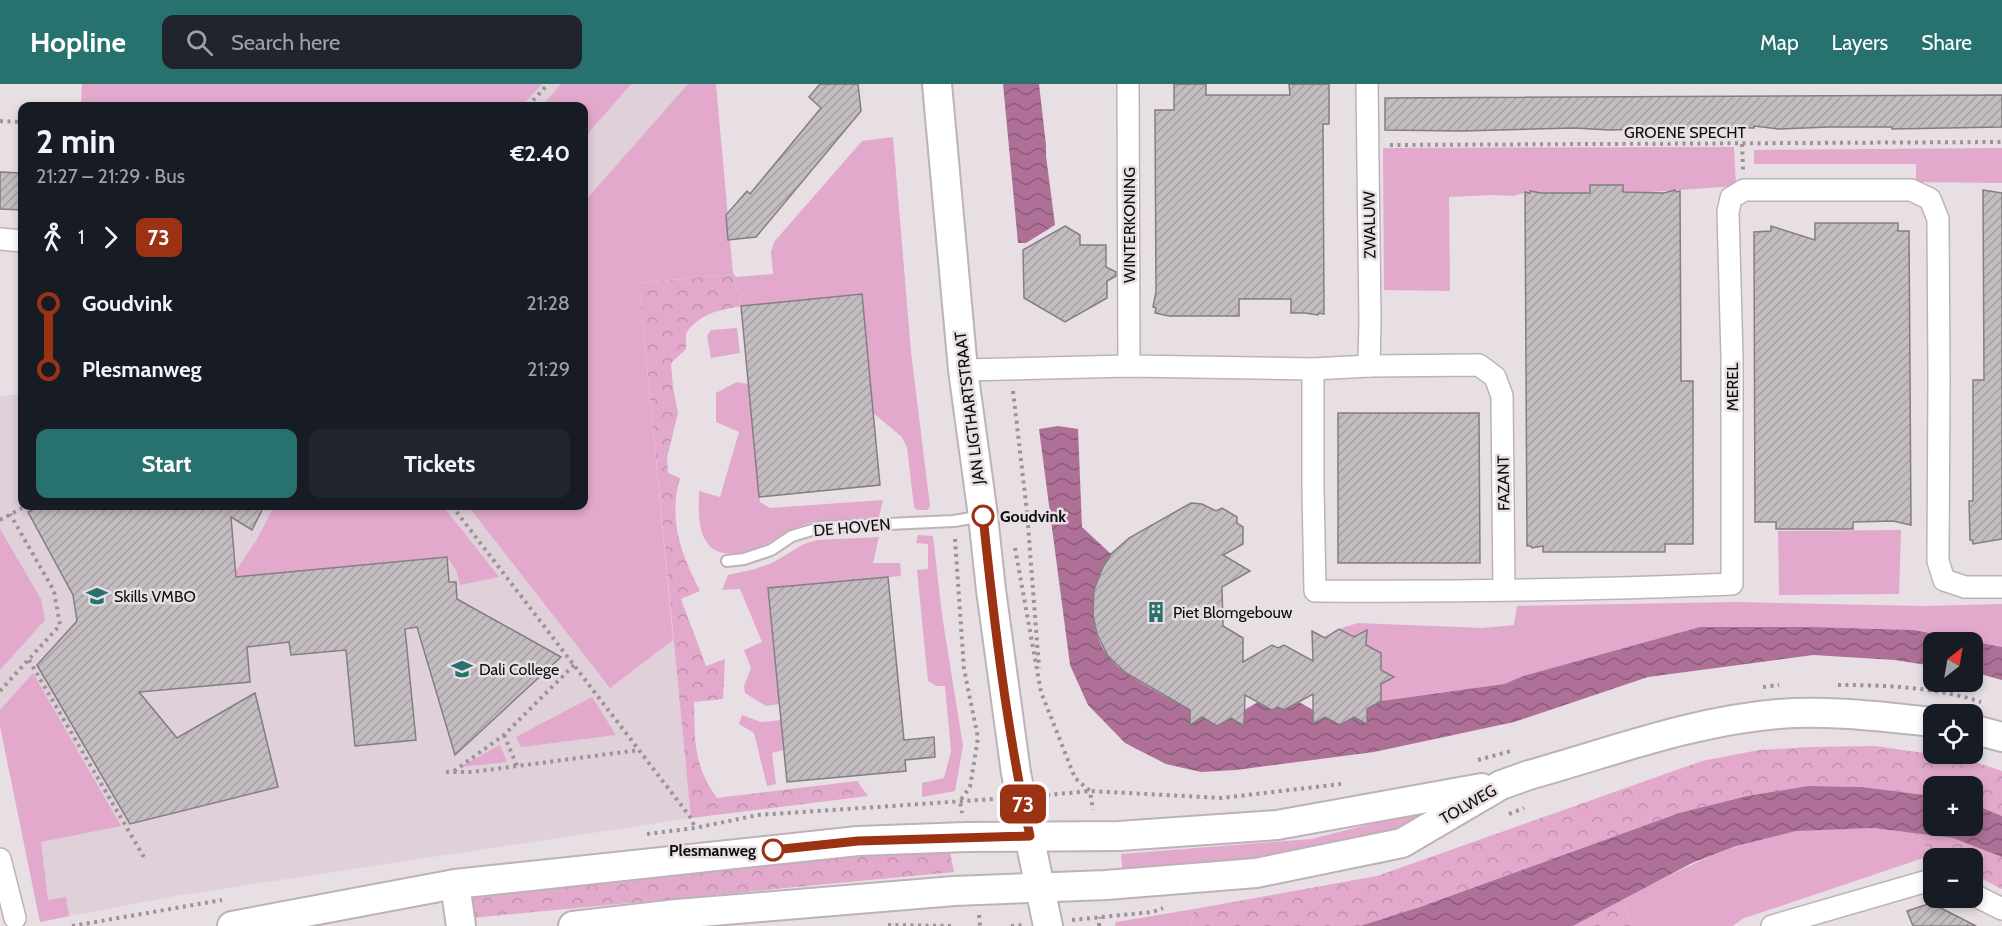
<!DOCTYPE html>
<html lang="en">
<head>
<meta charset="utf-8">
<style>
  :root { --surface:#171b24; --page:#20242c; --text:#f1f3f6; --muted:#9ea1a6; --accent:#27726f }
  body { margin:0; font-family:Cabin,sans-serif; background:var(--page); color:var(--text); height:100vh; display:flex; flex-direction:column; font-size:22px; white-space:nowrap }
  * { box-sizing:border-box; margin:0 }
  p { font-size:20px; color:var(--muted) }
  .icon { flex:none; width:33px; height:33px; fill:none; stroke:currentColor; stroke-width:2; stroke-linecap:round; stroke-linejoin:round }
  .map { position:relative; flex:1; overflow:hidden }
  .sheet { position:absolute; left:18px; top:18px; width:570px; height:408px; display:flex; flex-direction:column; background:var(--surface); border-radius:12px; box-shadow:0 3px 9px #0003 }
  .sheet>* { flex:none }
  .badge { padding:0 12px; border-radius:9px; font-size:21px; line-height:39px }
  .needle { width:39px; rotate:31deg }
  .buttons { position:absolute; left:1923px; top:548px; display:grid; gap:12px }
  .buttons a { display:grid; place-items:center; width:60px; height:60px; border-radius:12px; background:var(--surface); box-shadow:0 3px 9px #0003; font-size:30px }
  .map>.badge { position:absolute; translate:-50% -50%; box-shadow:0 0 0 3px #fff }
  .legs { display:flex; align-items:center; gap:9px; height:66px; padding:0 18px; font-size:20px }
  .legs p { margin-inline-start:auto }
  .head { display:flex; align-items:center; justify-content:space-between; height:102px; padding:0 18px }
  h1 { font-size:33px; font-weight:700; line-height:45px }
  .cta { display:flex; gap:12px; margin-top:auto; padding:12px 18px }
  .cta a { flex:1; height:69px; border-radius:12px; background:var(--accent); color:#fff; font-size:24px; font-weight:700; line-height:69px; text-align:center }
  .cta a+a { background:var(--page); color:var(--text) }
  ul { padding:0 18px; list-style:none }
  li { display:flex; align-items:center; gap:21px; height:66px; font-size:22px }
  li i { display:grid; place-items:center; width:9px; height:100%; margin:0 8px; background:currentColor }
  li i::after { content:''; width:15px; height:15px; margin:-8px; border:4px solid; border-radius:50%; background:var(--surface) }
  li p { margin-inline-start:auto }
  li:first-child i { background:linear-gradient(#0000 50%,currentColor 0) }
  li:last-child i { background:linear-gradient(currentColor 50%,#0000 0) }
  header { display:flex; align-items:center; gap:36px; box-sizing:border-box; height:84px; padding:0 30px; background:var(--accent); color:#fff }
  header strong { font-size:28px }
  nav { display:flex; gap:33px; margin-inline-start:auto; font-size:21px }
  .search { width:420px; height:54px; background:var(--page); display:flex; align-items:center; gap:15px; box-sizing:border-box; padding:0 21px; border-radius:12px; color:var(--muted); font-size:22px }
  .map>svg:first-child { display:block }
</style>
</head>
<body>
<header>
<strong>Hopline</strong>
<div class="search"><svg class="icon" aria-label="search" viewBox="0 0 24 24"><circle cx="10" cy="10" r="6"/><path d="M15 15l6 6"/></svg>Search here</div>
<nav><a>Map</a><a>Layers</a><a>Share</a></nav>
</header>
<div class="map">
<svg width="2002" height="842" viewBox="0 0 2002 842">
  <defs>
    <pattern id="forest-crowns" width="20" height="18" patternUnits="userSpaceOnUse" patternTransform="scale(1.5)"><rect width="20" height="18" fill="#e2a9cc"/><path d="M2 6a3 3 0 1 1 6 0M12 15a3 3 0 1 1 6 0" fill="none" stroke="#c190ae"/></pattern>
    <pattern id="water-waves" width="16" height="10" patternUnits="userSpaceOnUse" patternTransform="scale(1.5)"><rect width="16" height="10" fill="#ae7097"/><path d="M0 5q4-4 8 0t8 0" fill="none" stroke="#8c5a7a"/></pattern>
    <pattern id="building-hatch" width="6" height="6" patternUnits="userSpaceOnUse" patternTransform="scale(1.5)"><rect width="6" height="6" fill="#c3bcc0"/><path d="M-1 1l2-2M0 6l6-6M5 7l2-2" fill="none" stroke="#a6a0a4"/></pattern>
  </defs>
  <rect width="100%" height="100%" fill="#e7dfe4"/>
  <path fill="#dfd0d9" d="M82,0h634l-77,199 52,535 -516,78 -135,26 -40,-196v-330l22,-2v112h562v-400h-503z"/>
  <g fill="#e2a9cc">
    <path d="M82,0h460l-20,22h-441z"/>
    <path d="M561,0h70l-47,54v-32h-42z"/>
    <path d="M688,0h28l17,189 3,4 37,-3 -2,-22 3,-10 88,-101 31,-4 18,215 19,154 -2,4h-11l-3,-3 -7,-60 -6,-11 -28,-23 -11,-118 -121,11 -8,-32 -94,9 34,357 -63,48 -142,-182h116v-304z"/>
    <path d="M1734,63l2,39 -113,8 -33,-8v8l-51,-1 -9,-2 -16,5 -20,-1 -45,2 1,94 -66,-1 -1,-142z"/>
    <path d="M2002,64v35l-86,-1v-18h-162v-14z"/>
    <path d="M737,244l3,25 -29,5 -4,-22 4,-6z"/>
    <path d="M737,298l11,2 12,118 10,6 113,-8 -5,21c-22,0 -47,-4 -69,2 -15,4 -27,13 -41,20 -17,10 -50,19 -62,-2 -9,-14 -7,-34 -7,-50l21,6 19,-65 -23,-10v-29z"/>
    <path d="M274,422h169l56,71 -39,8 -4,-15 -9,-13 -179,17 -30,18 -2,-21 21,-32z"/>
    <path d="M0,445l41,70 4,21 -45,50z"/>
    <path d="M1901,446l-2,64 -120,1 -1,-64z"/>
    <path d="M918,451l15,1 9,79 21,131 -8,45 -33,6v-14l22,-5 7,-27 -6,-65h-9l-8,-5 -11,-111 11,-1v-25l-12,-1z"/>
    <path d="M879,453l-6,26h27l1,13 -133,12 11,116 -13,2 -21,-13 -1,-7 7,-18 -7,-18 18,-8 -22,-53 -18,1 6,-15 27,-6 17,-6 32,-19 13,-4z"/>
    <path d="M1736,518l188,4 78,-2v43l-88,-17 -103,-3h-111l-177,49 -19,8 -123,17v-17l6,-3v-6l-6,-5v-17l-15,-8 1,-7 -7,-4 -6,3 -15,-8 19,-6 124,5 32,-3 3,-19z"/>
    <path d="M33,589l88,153 -80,16 7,58 18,-3 3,19 -29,6 -40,-196v-16z"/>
    <path d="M592,613l24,38 -95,12 -5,-10z"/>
    <path d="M742,631l19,7 20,-2 2,30 -11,3 4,31 -9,2 -13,-53 -15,-9z"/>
    <path d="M500,661l7,17 -47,5z"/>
    <path d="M1479,708l-100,43 -48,17 -208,24 -2,-22 190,-15 60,-15z"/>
    <path d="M1873,744l80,10 49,19v32l-29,-15 -1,-16h-29l-8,-4 -193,65 -9,7h-102l-9,-26c58,-30 107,-57 172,-69 25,-4 53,-2 79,-3z"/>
    <path d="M1194,825l-3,17h-76l1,-4z"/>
  </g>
  <g fill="url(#forest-crowns)">
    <path d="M733,190l8,32c-24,5 -39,6 -55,27v16l-15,14 2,25 5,25 -11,45 1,15 12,5c-12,42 1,76 20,113l-19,8 25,67 19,-7 -2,40 -29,3c1,40 -1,62 23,96l140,-17 11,15 -177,22 -52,-535z"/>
    <path d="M1875,662l91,13 36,12v45l-29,-12 -1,-18h-38l-1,10 -71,-9 -54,-1 -61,10 -68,17 -259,94 -60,19h-169l3,-17 183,-33 325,-115 57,-11 51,-3z"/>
    <path d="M1907,748l46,6 49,19v32l-29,-15 -1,-16h-29z"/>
    <path d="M949,763l5,25 -482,46 -3,-23z"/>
    <path d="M1622,816l9,26h-58z"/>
  </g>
  <g fill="url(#water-waves)">
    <path d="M1003,0h36l7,61v11l9,69 -29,18h-8z"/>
    <path d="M1058,342l20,3 4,98 29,27c-26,39 -26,90 15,119 20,14 43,25 64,37v7l6,4 6,-4 15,9 41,-24 14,8 6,-3 6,3 15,-8 14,8v6l6,4 6,-3 15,8 41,-24 123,-17 19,-8 177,-49h111l103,3 88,17v33l-29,-8 -1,-30h-38l-1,24 -38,-6 -82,-5 -165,22 -134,45 -140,30 -138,18 -35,2 -35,-8 -41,-21 -37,-38 -18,-40 -31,-236z"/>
    <path d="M1808,702l54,1 71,9 1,29h38l1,-21 29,12v41l-49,-19 -80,-10 -77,3 -60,15 -44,17 -119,63h-213l60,-19 259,-94 68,-17z"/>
  </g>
  <g fill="url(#building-hatch)" stroke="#847d81" stroke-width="1.5">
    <path d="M820,0h38l3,27 -105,126 -28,3 -2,-25 21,-24 3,3 71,-86 -12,-11z"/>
    <path d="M1174,0h32v11h84l-1,-11h40v40h-6l1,190 -5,-1 -1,2 -13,-2h-14v-14h-52v17h-70l-14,-3 1,-5 -3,-1 3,-15 -1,-182h19z"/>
    <path d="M2002,11v32l-110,2v-2h-63l-50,2 -25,-3v2l-39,-1v4l-20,-3 -85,2 -36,-2 -112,3 -77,-1v-32z"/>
    <path d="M0,88l22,1v37l-22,-1z"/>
    <path d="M1590,101h33v7l41,1 11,-3 1,2 4,-1 1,190h12v163h-28v8h-122v-6l-11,2 -1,-2h-4l-2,-354 5,1v-2l11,2h49z"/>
    <path d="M1983,106l19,3v346l-29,5 -1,-4h-2l-1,-39h4v-121h11z"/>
    <path d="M1815,139h83v8h11l2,294 -18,-4 -40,1v7h-77v-7h-21l-1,-290 17,-1v-5l44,14z"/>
    <path d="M1065,142l15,9v10h26v22l10,5v4l-9,5v17l-42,24 -41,-24 -1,-48z"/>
    <path d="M862,210l18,191 -121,12 -18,-191z"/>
    <path d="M1338,329h141l1,150h-142z"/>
    <path d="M1191,419l11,1 14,7 6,-3 15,9v6l6,4v17l-20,11 27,16 -28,16 1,39 20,12v24l29,-17 6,3 6,-3 29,16 -1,-30 13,7 14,-9 15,8 13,-7 -1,15 15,8v17l13,7 -13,7v17l-14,8v15l-13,-7 -14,8 -15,-8 -12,7v-30l-29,16 -6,-3 -6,3 -27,-15 -1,31 -13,-8 -14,8 -15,-9 -12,8v-15l-64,-37 -18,-17 -11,-22 -4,-19 1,-25 9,-23 8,-13 18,-16z"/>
    <path d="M40,422h224l-12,24 -21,-13 5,60 211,-20 2,25h7l1,17 104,58 -106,98 -38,-128 -12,2 11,111 -61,6 -9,-96 -55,5 -2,-13 -42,5 3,35 -111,10 38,46 78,-45 23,94 -148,37 -93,-159 40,-44 -4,-26 -45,-83z"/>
    <path d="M888,493l16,163 30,-3 1,20 -30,3 1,11 -119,11 -19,-194z"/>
    <path d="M1931,819l45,23h-63l-6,-15z"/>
  </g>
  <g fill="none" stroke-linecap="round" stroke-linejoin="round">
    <defs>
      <path id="lane" d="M727,477l17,-2 27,-9 21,-14 30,-9 132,-6 29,-5"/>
      <g id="street">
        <path d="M1128,0l1,282"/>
        <path d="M1367,0l3,236 -1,46"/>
        <path d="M0,155l22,2"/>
        <path d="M1313,285v121l2,101c139,1 278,-1 417,-7v-227l-4,-145 3,-14 13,-8h167l19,9 8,20 1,159 -1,183 6,19 21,7h37"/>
        <path d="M963,286l166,-4 184,3 56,-3 110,-1 16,12 7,19 2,194"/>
        <path d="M0,775l15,59"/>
        <path d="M1972,810l30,15"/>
        <path d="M1772,842l162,-47"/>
      </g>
      <g id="secondary">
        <path d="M937,0l26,286 20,146 8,74 25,183 32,153"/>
        <path d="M1972,645l30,8"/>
        <path d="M455,800l6,42"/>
        <path d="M232,842l223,-42 403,-43 108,-4 153,-1 158,-11 205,-37"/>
        <path d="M573,842l104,-12 277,-23 152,-6 150,-12 146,-30 99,-58 28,-10c82,-23 164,-54 249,-61 52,-4 104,3 156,8"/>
      </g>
    </defs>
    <use href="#lane" stroke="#bbb3b8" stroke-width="14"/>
    <use href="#street" stroke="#bbb3b8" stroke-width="24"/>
    <use href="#secondary" stroke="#bbb3b8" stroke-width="32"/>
    <g stroke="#9a9497" stroke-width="4" stroke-dasharray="3 4.5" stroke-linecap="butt">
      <path d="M528,22l20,-22"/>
      <path d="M0,37l22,1"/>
      <path d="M1742,60l1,26"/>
      <path d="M1390,61l612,-3"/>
      <path d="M1013,307l14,121 12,156"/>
      <path d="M452,422l239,312 4,10"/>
      <path d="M0,436l26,-14"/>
      <path d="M955,455l9,130 14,69 -8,49 -10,14 2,12"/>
      <path d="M1015,464l26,144 34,86 15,13 3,19"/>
      <path d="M29,576l116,199"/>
      <path d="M1838,601c47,0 98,2 143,17"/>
      <path d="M1763,603l16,-2"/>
      <path d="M0,607l60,-66 -6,-34 -44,-77"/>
      <path d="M504,651l13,31"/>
      <path d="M1478,676l33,-9"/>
      <path d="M454,687l50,-36 70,-70"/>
      <path d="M446,688h26l167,-22"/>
      <path d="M1047,711l43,-4 132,7 119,-14"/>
      <path d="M1509,730l15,-6"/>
      <path d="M647,750l48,-6 63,-13 236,-16"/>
      <path d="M979,831l1,11"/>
      <path d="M1072,836l81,-8 10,-4"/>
      <path d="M888,841l64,1"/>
      <path d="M72,842l150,-26"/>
      <path d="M1011,842l12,-1"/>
      <path d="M1099,842l1,-9"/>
    </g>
    <use href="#lane" stroke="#fff" stroke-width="10"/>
    <use href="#street" stroke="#fff" stroke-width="21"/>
    <use href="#secondary" stroke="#fff" stroke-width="28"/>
  </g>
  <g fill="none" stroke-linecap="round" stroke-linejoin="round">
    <defs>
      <path id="line-1" d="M773,766l85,-9 172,-5c-23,-104 -36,-214 -47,-320"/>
    </defs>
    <use href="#line-1" stroke="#fff" stroke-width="14"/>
    <use href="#line-1" stroke="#9b3214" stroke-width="9"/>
  </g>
  <defs>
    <symbol id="school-bare" viewBox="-9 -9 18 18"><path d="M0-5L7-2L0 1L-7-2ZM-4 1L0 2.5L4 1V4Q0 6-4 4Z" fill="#27726f" stroke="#e7dfe4" stroke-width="2.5" paint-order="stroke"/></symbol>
    <symbol id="building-bare" viewBox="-9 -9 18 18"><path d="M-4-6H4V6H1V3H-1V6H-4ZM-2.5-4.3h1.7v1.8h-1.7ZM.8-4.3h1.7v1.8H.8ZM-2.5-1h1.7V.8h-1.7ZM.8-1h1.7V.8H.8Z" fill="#27726f" stroke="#e7dfe4" stroke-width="2.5" paint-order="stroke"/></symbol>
  </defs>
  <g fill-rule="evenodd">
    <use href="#school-bare" x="82" y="497" width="30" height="30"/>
    <use href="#building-bare" x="1141" y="513" width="30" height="30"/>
    <use href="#school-bare" x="447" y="570" width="30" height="30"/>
  </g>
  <g fill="#fff" stroke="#9b3214" stroke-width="3">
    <circle cx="983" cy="432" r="10"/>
    <circle cx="773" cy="766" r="10"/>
  </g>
  <g text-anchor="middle" stroke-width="5" stroke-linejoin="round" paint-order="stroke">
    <g font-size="16" fill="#0f0d0e" stroke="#e7dfe4">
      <text x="1685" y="54">GROENE SPECHT</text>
      <text transform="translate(1129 141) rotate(-90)" y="6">WINTERKONING</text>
      <text transform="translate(1369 141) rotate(-91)" y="6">ZWALUW</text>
      <text transform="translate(1732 303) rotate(-90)" y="6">MEREL</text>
      <text transform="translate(969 324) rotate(-97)" y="6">JAN LIGTHARTSTRAAT</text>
      <text transform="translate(1503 399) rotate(-91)" y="6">FAZANT</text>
      <text transform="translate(852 443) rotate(-5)" y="6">DE HOVEN</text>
      <text transform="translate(1468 720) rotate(-30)" y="6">TOLWEG</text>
    </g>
    <g font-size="16" font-weight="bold" fill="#0f0d0e" stroke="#e7dfe4" text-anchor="start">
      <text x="1000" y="438">Goudvink</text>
      <text x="756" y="772" text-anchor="end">Plesmanweg</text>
    </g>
    <g font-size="16" fill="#0f0d0e" stroke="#e7dfe4" text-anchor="start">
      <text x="114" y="518">Skills VMBO</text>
      <text x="1173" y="534">Piet Blomgebouw</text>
      <text x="479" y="591">Dali College</text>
    </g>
  </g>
</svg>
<div class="buttons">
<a><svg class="needle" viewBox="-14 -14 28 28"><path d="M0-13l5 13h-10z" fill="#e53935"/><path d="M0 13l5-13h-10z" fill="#9ea1a6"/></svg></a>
<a><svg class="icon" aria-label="locate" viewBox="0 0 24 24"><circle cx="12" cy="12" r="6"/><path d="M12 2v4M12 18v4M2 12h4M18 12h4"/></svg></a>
<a>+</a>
<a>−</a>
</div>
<b class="badge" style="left:1023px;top:720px;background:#9b3214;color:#fff">73</b>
<section class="sheet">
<div class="head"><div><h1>2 min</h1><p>21:27 – 21:29 · Bus</p></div><b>€2.40</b></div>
<div class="legs"><svg class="icon" aria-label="walk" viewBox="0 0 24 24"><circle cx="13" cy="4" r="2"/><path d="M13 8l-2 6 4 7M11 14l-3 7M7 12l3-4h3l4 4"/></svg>1<svg class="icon" aria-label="forward" viewBox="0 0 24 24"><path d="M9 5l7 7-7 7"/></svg><b class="badge" style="background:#9b3214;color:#fff">73</b></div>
<ul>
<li><i style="color:#9b3214"></i><b>Goudvink</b><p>21:28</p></li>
<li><i style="color:#9b3214"></i><b>Plesmanweg</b><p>21:29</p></li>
</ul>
<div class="cta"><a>Start</a><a>Tickets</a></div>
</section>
</div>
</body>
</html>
